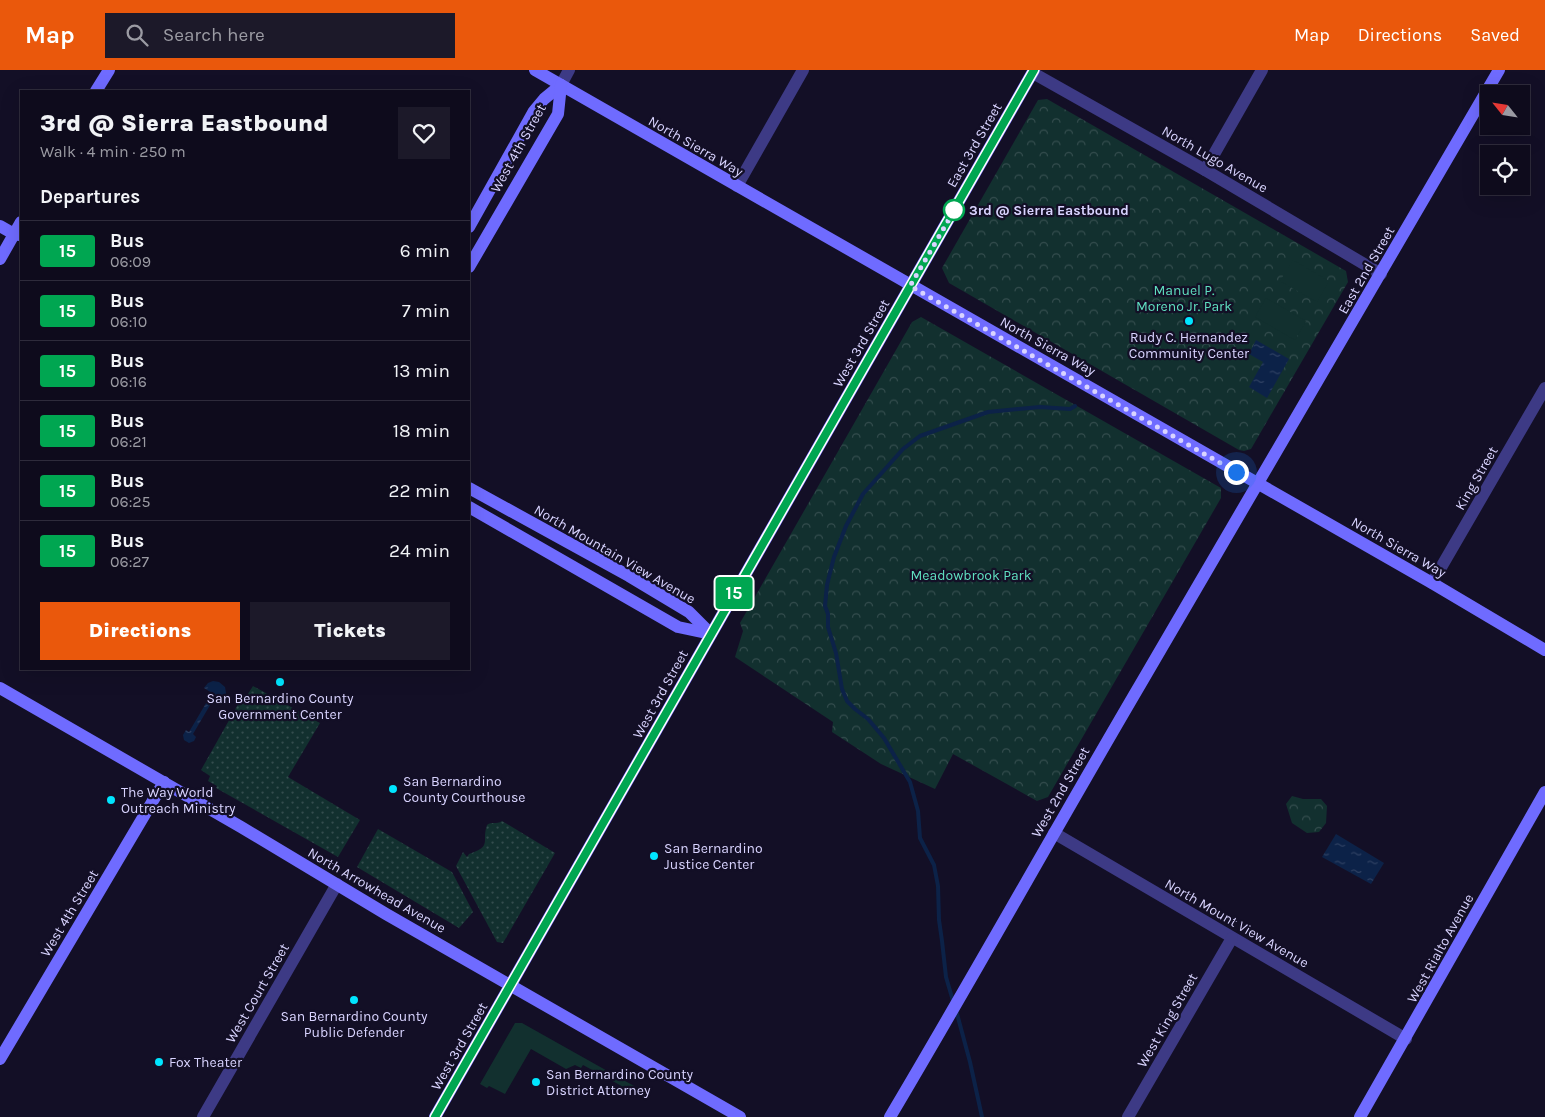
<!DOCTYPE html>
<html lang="en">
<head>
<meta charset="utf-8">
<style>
  :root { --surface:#0e0b1c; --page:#1c1929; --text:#f1f3f6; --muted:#9b9ba3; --line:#2e2b3b; --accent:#ea580c }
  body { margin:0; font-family:Karla,sans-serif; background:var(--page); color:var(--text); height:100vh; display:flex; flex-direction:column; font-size:19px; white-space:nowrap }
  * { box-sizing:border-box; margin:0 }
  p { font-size:16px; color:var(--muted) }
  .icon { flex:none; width:28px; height:28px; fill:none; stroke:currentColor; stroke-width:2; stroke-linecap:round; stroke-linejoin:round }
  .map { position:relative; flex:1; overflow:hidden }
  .panel { position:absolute; left:20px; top:20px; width:450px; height:580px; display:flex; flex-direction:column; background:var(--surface); border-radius:0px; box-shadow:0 5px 20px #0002,0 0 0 1px var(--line) }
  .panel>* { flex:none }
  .badge { padding:0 10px; border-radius:4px; font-size:18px; line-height:32px }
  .needle { width:32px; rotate:300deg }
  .tools { position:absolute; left:1480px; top:15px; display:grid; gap:10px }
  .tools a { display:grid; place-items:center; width:50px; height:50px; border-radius:0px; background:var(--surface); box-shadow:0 5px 20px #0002,0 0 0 1px var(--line); font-size:25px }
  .you { position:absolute; width:25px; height:25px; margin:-12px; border:4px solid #fff; border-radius:50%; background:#1a73e8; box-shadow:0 0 0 8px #1a73e833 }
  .map>.badge { position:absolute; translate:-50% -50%; box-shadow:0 0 0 2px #fff }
  h2 { padding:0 20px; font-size:19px; line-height:45px }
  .round { display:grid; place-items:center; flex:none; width:52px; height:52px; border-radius:0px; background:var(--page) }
  .head { display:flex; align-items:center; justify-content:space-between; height:85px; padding:0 20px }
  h1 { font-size:24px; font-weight:800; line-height:38px }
  .action { display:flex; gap:10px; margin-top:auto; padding:10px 20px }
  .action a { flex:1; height:58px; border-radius:0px; background:var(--accent); color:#fff; font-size:20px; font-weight:800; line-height:58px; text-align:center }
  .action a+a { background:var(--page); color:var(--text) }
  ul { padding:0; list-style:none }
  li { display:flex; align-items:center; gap:15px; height:60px; padding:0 20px; border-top:1px solid var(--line) }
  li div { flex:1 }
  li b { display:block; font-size:19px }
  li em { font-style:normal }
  li .badge { min-width:55px; font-weight:700; text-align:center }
  header { display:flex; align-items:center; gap:30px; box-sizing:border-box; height:70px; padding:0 25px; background:var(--accent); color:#fff }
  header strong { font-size:24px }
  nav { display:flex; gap:28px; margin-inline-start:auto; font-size:18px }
  .search { width:350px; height:45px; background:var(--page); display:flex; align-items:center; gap:12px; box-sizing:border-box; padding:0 18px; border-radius:0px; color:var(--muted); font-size:19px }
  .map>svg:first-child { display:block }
</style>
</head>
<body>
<header>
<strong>Map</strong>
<div class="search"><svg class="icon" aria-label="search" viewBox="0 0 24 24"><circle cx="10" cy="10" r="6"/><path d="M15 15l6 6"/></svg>Search here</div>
<nav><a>Map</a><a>Directions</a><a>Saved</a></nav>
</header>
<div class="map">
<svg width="1545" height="1047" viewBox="0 0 1545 1047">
  <defs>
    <pattern id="grass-dots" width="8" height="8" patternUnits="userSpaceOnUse" patternTransform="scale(1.25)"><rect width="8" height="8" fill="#12302f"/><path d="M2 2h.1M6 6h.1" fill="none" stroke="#344d4e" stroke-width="1.8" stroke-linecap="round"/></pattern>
    <pattern id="forest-crowns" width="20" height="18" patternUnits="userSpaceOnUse" patternTransform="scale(1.25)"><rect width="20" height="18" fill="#12302f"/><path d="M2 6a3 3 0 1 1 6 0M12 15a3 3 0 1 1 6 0" fill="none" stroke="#344d4e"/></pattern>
    <pattern id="water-ripples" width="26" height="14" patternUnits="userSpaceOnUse" patternTransform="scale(1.25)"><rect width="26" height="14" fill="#0c2248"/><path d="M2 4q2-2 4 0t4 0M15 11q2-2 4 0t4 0" fill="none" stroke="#2f4163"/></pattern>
  </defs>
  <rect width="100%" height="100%" fill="#130f26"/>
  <g fill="url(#grass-dots)">
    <path d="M253,616l67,37 -32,54 72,43 -22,37 -122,-69 1,-2 -9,-5 2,-5 -9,-6 40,-71 3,1z"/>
    <path d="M502,751l53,32 -52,90 -6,-1 -41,-76 7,-14 4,5 2,-3c24,-8 12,-12 18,-29 5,-4 9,0 15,-4z"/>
    <path d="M378,759l74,43 21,40 -14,16 -102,-61z"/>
  </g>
  <g fill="url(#forest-crowns)">
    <path d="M1047,29l299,172 2,11 -97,167 -7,2 -5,-1 -290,-167 -7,-15 96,-168z"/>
    <path d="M921,247l300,171v10l-173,299 -11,4 -84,-47 -18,35 -54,-25 -49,-32 1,-10 -98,-65 8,-26 -3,-8 172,-301z"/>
    <path d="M1292,726l11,3h18l6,7 -1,17 -7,9 -12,1 -15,-10 -6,-19z"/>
  </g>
  <g fill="#12302f">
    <path d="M1293,190l36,21 -12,21 -37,-21z"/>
    <path d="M1266,228l40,23 -11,19 -40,-23z"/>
    <path d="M515,953h7l121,68 -3,5 -57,-31 -2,3 -6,-3 -9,4 -35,-20 -26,45 -16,-8 -2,2 -7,-4z"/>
  </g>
  <g fill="url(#water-ripples)">
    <path d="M1256,270l33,19 -22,39 -18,-11 14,-25 -14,-8z"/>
    <path d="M213,611l6,1 6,5 1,6 -2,6 -8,-4 -23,39 3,3 -2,4 -5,2 -5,-3 -1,-5 3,-5 3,2 23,-39 -8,-5 4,-5z"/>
    <path d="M1336,764l48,29 -13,21 -49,-27z"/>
  </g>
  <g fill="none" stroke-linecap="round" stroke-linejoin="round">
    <g stroke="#0c2248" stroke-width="4">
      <path d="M953,931l-7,-24 -4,-36 -3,-21 -1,-34 -4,-21 -14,-27 -2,-27 -8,-29 -26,-44 -16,-19 -13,-10 -8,-8 -5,-12 -6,-36 -8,-26v-13l-3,-8 2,-21 7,-28 12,-31 17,-32 40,-45 17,-13 68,-24 52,-5 30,2 5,-3"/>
      <path d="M956,940l14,52 12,55"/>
    </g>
    <g stroke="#3d3a85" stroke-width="12">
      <path d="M1033,3l172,97 176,104"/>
      <path d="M561,15l8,-15"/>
      <path d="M1205,100l57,-100"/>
      <path d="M737,116l66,-116"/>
      <path d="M1432,513l113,-195"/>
      <path d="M1054,763l352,206"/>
      <path d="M203,1047l134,-233"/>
      <path d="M1128,1047l104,-179"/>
    </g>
    <g stroke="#6f6bff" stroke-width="12">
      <path d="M535,0l897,513 113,67"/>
      <path d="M96,21l13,-21"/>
      <path d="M0,156l14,8 6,1"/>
      <path d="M469,157l65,-116 10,-12 17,-14"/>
      <path d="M0,189l21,-37"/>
      <path d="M469,197l89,-153 3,-29"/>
      <path d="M469,418l160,88 60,36 22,22"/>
      <path d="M469,437l209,120 33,7"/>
      <path d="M0,618l241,139 145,87 354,203"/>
      <path d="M0,989l164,-277"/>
      <path d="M435,1047l599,-1047"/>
      <path d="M890,1047c85,-143 166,-289 250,-432 119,-206 240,-409 359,-615"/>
      <path d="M1360,1047l185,-325"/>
    </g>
  </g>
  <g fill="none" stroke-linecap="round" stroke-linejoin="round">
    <defs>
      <path id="line" d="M435,1047l599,-1047"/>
    </defs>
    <use href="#line" stroke="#fff" stroke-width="11"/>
    <use href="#line" stroke="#00a651" stroke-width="8"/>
    <path stroke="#d9d4ff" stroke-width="5" stroke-dasharray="0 9" d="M954,140l4,-6 -48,82 326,186"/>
  </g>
  <circle fill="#fff" stroke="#00a651" stroke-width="2.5" cx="954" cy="140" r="10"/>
  <g fill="#00e5ff" stroke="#130f26" stroke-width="2">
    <circle cx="1189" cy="251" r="5"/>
    <circle cx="280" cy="612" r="5"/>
    <circle cx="393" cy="719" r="5"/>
    <circle cx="111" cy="730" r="5"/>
    <circle cx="654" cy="786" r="5"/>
    <circle cx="354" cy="930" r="5"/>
    <circle cx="159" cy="992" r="5"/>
    <circle cx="536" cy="1012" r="5"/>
  </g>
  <g text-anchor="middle" stroke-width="4.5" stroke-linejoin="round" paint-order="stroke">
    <g font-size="14" fill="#d9d4ff" stroke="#130f26">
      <text transform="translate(974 75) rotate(-60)" y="5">East 3rd Street</text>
      <text transform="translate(696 76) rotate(30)" y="5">North Sierra Way</text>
      <text transform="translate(518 78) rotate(-61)" y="5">West 4th Street</text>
      <text transform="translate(1215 89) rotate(30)" y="5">North Lugo Avenue</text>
      <text transform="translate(1366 200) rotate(-60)" y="5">East 2nd Street</text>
      <text transform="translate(861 273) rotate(-60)" y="5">West 3rd Street</text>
      <text transform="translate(1048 276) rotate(29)" y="5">North Sierra Way</text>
      <text transform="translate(1476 408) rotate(-60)" y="5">King Street</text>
      <text transform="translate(1399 477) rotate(30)" y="5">North Sierra Way</text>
      <text transform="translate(615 484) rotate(30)" y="5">North Mountain View Avenue</text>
      <text transform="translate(660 624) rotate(-61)" y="5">West 3rd Street</text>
      <text transform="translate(1060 722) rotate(-60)" y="5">West 2nd Street</text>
      <text transform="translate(377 820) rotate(30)" y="5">North Arrowhead Avenue</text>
      <text transform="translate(69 843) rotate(-59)" y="5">West 4th Street</text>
      <text transform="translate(1237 853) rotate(30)" y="5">North Mount View Avenue</text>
      <text transform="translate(1440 878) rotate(-61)" y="5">West Rialto Avenue</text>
      <text transform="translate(257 923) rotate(-60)" y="5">West Court Street</text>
      <text transform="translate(1167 950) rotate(-60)" y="5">West King Street</text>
      <text transform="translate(459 976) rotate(-60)" y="5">West 3rd Street</text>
    </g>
    <g font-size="14" font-weight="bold" fill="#d9d4ff" stroke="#130f26" text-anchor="start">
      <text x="969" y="145">3rd @ Sierra Eastbound</text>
    </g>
    <g font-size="14" fill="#5fe0c0" stroke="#130f26">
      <text x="1184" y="225">Manuel P.<tspan x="1184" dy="16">Moreno Jr. Park</tspan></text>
      <text x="971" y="510">Meadowbrook Park</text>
    </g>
    <g font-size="14" fill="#d9d4ff" stroke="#130f26" text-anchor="start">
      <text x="1189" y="272" text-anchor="middle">Rudy C. Hernandez<tspan x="1189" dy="16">Community Center</tspan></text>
      <text x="280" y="633" text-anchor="middle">San Bernardino County<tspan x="280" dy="16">Government Center</tspan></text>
      <text x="403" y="716">San Bernardino<tspan x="403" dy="16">County Courthouse</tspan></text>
      <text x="121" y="727">The Way World<tspan x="121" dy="16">Outreach Ministry</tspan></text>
      <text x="664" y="783">San Bernardino<tspan x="664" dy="16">Justice Center</tspan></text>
      <text x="354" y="951" text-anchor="middle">San Bernardino County<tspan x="354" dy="16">Public Defender</tspan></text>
      <text x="169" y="997">Fox Theater</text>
      <text x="546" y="1009">San Bernardino County<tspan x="546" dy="16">District Attorney</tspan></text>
    </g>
  </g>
</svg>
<div class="tools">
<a><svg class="needle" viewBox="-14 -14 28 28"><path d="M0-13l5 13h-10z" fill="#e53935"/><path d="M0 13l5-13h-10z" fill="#9b9ba3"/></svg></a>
<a><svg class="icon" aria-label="locate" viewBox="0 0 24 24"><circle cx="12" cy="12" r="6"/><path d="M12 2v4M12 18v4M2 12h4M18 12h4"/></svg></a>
</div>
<div class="you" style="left:1236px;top:402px"></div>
<b class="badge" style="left:734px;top:523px;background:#00a651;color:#fff">15</b>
<section class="panel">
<div class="head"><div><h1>3rd @ Sierra Eastbound</h1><p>Walk · 4 min · 250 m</p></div><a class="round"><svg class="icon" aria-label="heart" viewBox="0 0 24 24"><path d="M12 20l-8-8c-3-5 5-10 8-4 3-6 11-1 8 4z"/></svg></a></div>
<h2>Departures</h2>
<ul>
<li><span class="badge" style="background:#00a651;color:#fff">15</span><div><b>Bus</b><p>06:09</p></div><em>6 min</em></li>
<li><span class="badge" style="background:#00a651;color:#fff">15</span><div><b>Bus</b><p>06:10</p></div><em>7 min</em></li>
<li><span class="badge" style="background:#00a651;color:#fff">15</span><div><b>Bus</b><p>06:16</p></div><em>13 min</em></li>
<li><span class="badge" style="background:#00a651;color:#fff">15</span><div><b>Bus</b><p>06:21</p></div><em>18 min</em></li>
<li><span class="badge" style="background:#00a651;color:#fff">15</span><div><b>Bus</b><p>06:25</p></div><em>22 min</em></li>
<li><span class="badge" style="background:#00a651;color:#fff">15</span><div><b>Bus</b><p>06:27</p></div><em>24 min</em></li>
</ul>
<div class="action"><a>Directions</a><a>Tickets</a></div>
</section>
</div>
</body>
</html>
